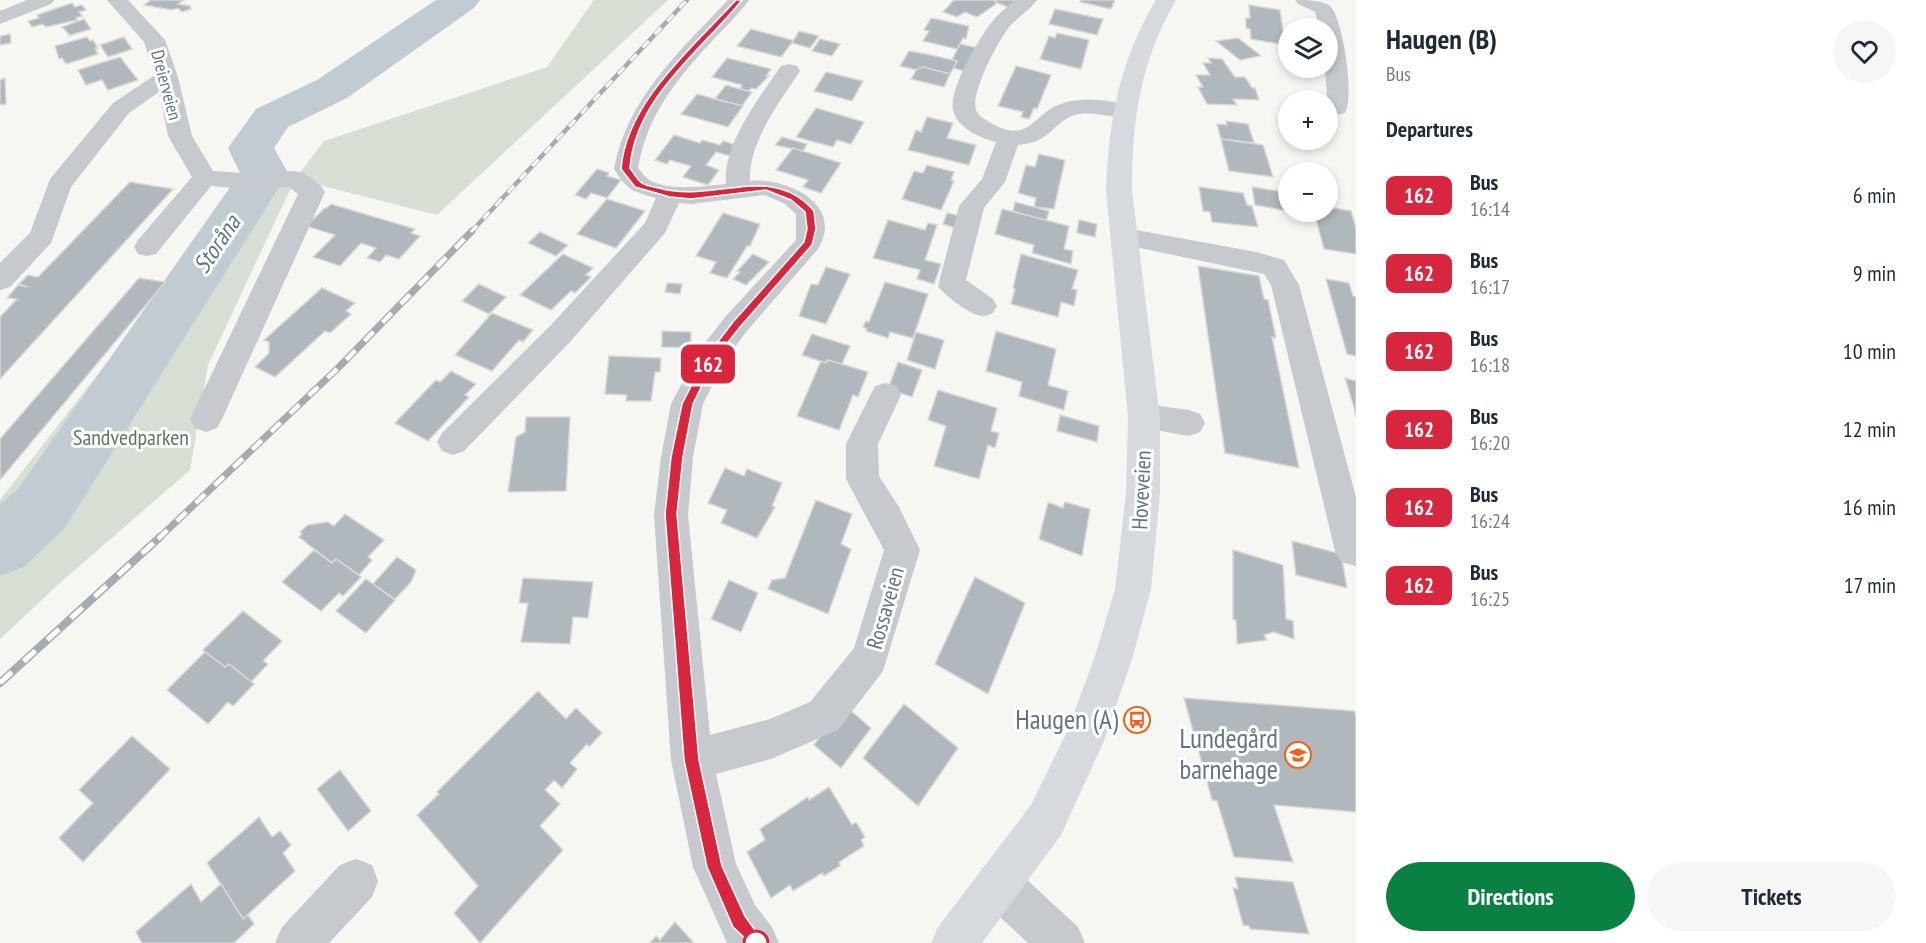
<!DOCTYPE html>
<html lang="en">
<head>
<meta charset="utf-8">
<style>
  :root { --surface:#fff; --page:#f6f6f7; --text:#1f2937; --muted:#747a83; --accent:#0b8043 }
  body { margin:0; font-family:"PT Sans Narrow",sans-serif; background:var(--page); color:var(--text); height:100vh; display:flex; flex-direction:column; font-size:22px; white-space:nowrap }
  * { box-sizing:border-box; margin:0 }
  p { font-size:20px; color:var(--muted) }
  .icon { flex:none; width:33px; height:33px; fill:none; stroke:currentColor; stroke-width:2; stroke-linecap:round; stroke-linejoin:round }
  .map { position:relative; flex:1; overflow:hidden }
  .panel { display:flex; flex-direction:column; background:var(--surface); width:570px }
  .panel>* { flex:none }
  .badge { padding:0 12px; border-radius:9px; font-size:21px; line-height:39px }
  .buttons { position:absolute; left:1278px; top:18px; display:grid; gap:12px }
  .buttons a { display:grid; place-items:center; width:60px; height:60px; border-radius:50%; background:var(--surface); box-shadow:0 3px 9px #0003; font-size:30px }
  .map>.badge { position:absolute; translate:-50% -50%; box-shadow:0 0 0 3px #fff }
  h2 { padding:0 30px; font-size:22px; line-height:54px }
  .round { display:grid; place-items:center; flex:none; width:63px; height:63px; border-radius:32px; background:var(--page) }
  .headline { display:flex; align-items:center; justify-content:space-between; height:102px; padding:0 30px }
  h1 { font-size:28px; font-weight:700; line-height:45px }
  .primary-button { display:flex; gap:12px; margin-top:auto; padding:12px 30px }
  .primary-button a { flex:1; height:69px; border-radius:36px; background:var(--accent); color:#fff; font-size:24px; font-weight:700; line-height:69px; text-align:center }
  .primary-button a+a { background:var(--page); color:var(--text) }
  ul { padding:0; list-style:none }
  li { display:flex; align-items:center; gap:18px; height:78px; padding:0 30px }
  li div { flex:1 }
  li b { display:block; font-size:22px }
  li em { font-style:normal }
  li .badge { min-width:66px; font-weight:700; text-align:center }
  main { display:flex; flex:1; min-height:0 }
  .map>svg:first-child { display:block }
</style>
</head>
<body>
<main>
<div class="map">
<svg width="1356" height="943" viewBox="0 0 1356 943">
  <rect width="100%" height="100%" fill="#f6f7f3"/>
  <path fill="#d7dfd4" d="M594,0h74l-231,215 -142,-36 -87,186 -18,105 -129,112 -61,57v-139l240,-309 55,-12 29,-38 223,-74z"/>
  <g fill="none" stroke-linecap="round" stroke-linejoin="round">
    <path fill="#c2cbd1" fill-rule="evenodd" d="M436,0h44l-6,8 -127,90 -59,29 -14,21 14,25 -224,356 -40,38 -24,9v-72l18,-15 222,-316 -12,-25 28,-39 61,-29z"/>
  </g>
  <g fill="#b0b7bd" stroke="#d8d8d5" stroke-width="1.5">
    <path d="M151,0h33l-6,4 12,2 1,3 -9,3 -4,-4 -6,2 -28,-5z"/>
    <path d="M954,0h63l-9,7 -13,-5 1,2 -19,13 -12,-5 -8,5 -14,-5z"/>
    <path d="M1081,0h34l-4,9 -31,-7z"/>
    <path d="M72,3l3,4 7,-2 4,5 -7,2 3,4 -6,2 1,2 -31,7 -3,-3 -11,3 -4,-6 11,-3 -2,-3z"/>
    <path d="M1249,5l31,5 5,35 -34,-6 -1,-10 -4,-1v-10h4z"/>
    <path d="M1055,9l48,10 -6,16 -48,-11z"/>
    <path d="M931,18l38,8 -3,13 -3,-1 -6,11 -34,-8 6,-10 -5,-1z"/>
    <path d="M84,19l7,10 -23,7 2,-1 -8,-8z"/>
    <path d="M751,29l41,11h2l-13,17 -44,-11z"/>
    <path d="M799,31l20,5 -9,12 -18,-5z"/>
    <path d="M1057,33l32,7 -8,29 -41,-10 9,-23 6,2z"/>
    <path d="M10,34l1,9 -11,2v-9z"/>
    <path d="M87,37l3,4 3,-1 5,8h-3l3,6 -32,10 -4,-6 -3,1 -4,-13z"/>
    <path d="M124,37l8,12 -24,8 -8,-12z"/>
    <path d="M1238,38l22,17v1l-20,4 -24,-19z"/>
    <path d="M820,39l20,5 -8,12 -20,-5z"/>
    <path d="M960,44l18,4 -11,24 -14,-4 4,-7 -5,-1z"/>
    <path d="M909,51l17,3 31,7 -7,13 -27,-7 -7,3 -16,-4z"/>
    <path d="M120,57l18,23 -30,10 -6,-10 -16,5 -8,-15z"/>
    <path d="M727,58l44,11 -5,7h3l-13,13 -5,-1 -2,3 -9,-2 2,-4 -30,-8z"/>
    <path d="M1208,58l14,1 13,18h10l7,11h3l4,12 -26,-1 4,6 -30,-1 -9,-17h5l-7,-12h14l-7,-12h8z"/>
    <path d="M1016,66l35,9 -14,34 -3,-1 -5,11 -8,-2 2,-5 -25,-6z"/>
    <path d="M923,67l27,7 -6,13 -33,-8 6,-10z"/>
    <path d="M826,72l37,9 -11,20 -38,-10z"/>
    <path d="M5,78l1,26 -6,1v-25z"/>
    <path d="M726,85l14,4 12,3 -10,14 -27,-7z"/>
    <path d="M697,94l18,5 28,7 -15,21 -47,-13z"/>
    <path d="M816,108l48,14 -13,22 -14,-4 -4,7 -37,-10z"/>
    <path d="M927,117l26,6 -6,15 29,7 -7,20 -61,-15 8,-20 5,2z"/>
    <path d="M1226,121l22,3 6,19 -33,-4 -4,-15 10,1z"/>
    <path d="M674,135l26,8 2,-3 18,5 3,-4 14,4 -7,11 -14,-4 -10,13 13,5 -11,15 -25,-8 8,-11 -21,-6 -3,4 -12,-4z"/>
    <path d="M782,137l25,7 -4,7 -28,-6z"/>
    <path d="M1221,139l42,6 10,32 -44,-6z"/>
    <path d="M793,148l48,15 -20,30 -18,-6 5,-7 -32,-10z"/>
    <path d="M1039,154l26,6 -11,49 -20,-2 2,-9 -18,-5 8,-28 9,2z"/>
    <path d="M927,165l27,7 -3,8 3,1 -13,29 -39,-11 12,-28 9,2z"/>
    <path d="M597,169l12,4 -2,3 14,4 -14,18 -16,-5 -5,6 -11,-4z"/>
    <path d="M130,182l43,7 -173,190v-62l17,-18 -10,-1 11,-13 10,2 -9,-3 9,-9 10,2z"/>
    <path d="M1199,187l44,6 4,12 5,1 6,21 -46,-5 -2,-10 -7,-1z"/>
    <path d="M1252,187l32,5 4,19 -33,-6z"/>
    <path d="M607,199l38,12 -29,37 -39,-14z"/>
    <path d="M1015,202l34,9 -3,10 -33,-10z"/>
    <path d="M331,204l84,25 -4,4 9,3 -21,23 -13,-4 -6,7 -13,-4 9,-10 -15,-5 -21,23 -27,-9 22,-22 -29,-9 19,-18h2z"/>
    <path d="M1328,207l23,4 5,17v26l-32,-5 -10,-37h14z"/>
    <path d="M1002,209l67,17 -5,23 9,2 -2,13 -39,-11 2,-8 -39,-11z"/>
    <path d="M723,213l37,11 -10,22h-3l-20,32 -17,-5 6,-11 -20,-6z"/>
    <path d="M947,213l13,3 -5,12 -12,-4z"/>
    <path d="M888,220l37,10 3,-7 9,2 -12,35 16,4 -7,20 -17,-5 3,-9 -47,-12z"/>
    <path d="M1079,220l18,4 -2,13 -18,-4z"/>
    <path d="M540,232l28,13 -12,11 -28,-13z"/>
    <path d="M563,254l30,14 -7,7 5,2 -16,16 -4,-2 -20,19 -31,-15z"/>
    <path d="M753,254l16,8 -23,23 -13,-6 7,-7 -3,-1z"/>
    <path d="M1021,254l57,16 -6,19 5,1 -3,16 -13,-4 -3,15 -47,-13 4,-15 -2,-1z"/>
    <path d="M1198,266l61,10 5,23 4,1 8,38 -4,-1 27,131 -74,-15z"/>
    <path d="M826,267l24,7 -24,50 -27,-8 12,-32 7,1z"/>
    <path d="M139,278l26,4 -165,198v-41z"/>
    <path d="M1326,279l23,4 4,13 3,1v59l-9,-2z"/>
    <path d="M885,282l43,12 -15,44 -23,-6 -2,6 -22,-7 1,-2 -4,-2 3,-6 3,1z"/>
    <path d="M667,283l15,1 -2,10 -15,-2z"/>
    <path d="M479,284l27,13 -17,17 -27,-13z"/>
    <path d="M322,288l33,15 -9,8 5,3 -21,19 -5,-2 -50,46 -20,-10 14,-14v-11l-5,-2z"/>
    <path d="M492,313l41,17 -10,12 -4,-2 -27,31 -37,-16z"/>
    <path d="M662,331l29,1v16l-29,-1z"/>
    <path d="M996,331l60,18 -8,36 20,6 -4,19 -45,-14 3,-14 -36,-11z"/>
    <path d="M916,332l28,8 -9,29 -28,-9z"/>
    <path d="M812,334l38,12 -8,18 -14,-4 -2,3 -24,-8z"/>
    <path d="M609,356l52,2 -1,14h-5l-4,29h-25l1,-6 -22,-1z"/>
    <path d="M828,360l40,12 -10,25 -5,-2 -14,35 -42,-14 24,-55 5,2z"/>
    <path d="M898,362l24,8 -10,27 -24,-8z"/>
    <path d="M451,371l25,13 -11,11 4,2 -41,44 -33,-18 41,-43 4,2z"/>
    <path d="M1345,378l11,3v36l-2,-9z"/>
    <path d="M938,390l59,18 -6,23 8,2 -4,15 -7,-3 -9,34 -45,-13 12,-40 -18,-6z"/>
    <path d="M1060,415l39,11 -2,16 -40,-11z"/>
    <path d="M526,417h44l-4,74 -58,1 8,-55 9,-5z"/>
    <path d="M725,468l19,8 3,-7 35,14 -10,23 3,1 -18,31 -36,-15 6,-13 -19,-7z"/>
    <path d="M816,500l36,14 -11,30 10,5 -23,65 -60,-25 4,-9 13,-2z"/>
    <path d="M1048,502l15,6 2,-6 25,7 -8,47 -43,-17z"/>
    <path d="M345,514l39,26 -16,17 4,3 -13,15 -23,-16 -4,4 -33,-26 3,-3 -2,-2 8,-7 20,-3 6,4z"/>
    <path d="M1292,541l49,13 6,34 -51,-13z"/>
    <path d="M314,550l18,13 4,-4 25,18 -18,19 -4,-3 -18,18 -39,-29z"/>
    <path d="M1233,550l50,15 3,54 7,2 1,18 -20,-7 -10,3 3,5 -30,4 -1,-24 -3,-1z"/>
    <path d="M397,557l19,13 -5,12 -16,17 -22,-15z"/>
    <path d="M975,577l50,26 -37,91 -53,-30z"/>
    <path d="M523,578l70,4 -5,36 -15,-1 -3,27 -49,-2 7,-39h-9z"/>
    <path d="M366,579l29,21 -29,33 -30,-22z"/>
    <path d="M729,580l29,13 -17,39 -30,-13z"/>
    <path d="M243,611l39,30 -19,20 5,3 -17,18 -22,-18 -4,3 -22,-17z"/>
    <path d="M205,652l20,15 4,-3 25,20 -21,22 -5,-4 -20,22 -41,-34z"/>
    <path d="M538,691l28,28 10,-11 26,25 -13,14 -2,-3 -17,19 7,6 -15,19 -8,-8 -9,10 15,14 -20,22 23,24 -83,93 -26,-30 24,-27 -61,-71 22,-21 -2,-2z"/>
    <path d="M1184,698l170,13 2,5v96l-82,-7 19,57 -59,-5 -17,-56 -5,-1z"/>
    <path d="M904,704l54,44 -40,58 -55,-48z"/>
    <path d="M844,705l27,23 -30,40 -27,-23z"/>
    <path d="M132,736l38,33 -87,93 -24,-24 34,-35 -14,-13z"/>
    <path d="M340,770l31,41 -23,20 -31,-42z"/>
    <path d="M829,787l23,38 4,-3 9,15 -4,3 3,6 -25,16 1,4 -16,10 -2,-3 -29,18 -3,-6 -19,13 -24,-46 18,-12 -5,-11 48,-32 1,3z"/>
    <path d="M259,817l13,20 8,-6 11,14 -8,8 12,18 -52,48 -36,-56z"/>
    <path d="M1235,877l58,5 16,52 -59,-5 -1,-3 -6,-1 -10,-37 5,1z"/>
    <path d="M191,884l10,18 20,-18 22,35 5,-4 6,9 -20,19h-92l-6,-11z"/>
    <path d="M675,922l19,21h-44l6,-7 4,4z"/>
  </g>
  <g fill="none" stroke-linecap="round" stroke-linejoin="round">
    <g fill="#c6c9cd" fill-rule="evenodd">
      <path d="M27,0h27l-3,4 -51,20v-13z"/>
      <path d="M107,0h21l37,40 13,37 14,59 21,35 30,2 52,-2 9,2 17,13 4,6 -103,227 -5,9 -11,4 -11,-4 -5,-9 108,-225 -9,-7 -46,2 -32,-3 -55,68 -9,2 -9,-2 -4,-7 4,-7 54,-63 -24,-41 -9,-44 -30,21 -58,74 -20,56 -41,44 -10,3v-27l30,-30 20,-54 63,-76 42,-28 -11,-33z"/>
      <path d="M728,0h21c-10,14 -23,26 -34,38 -37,39 -68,77 -77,130 3,3 7,9 10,11 20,13 56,7 78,5 -4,-39 34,-87 55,-118l8,-2 8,2 3,5c-20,31 -52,71 -50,110 37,-4 95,24 68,68l-72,83 -23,32 -20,40 -10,53 -5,58 22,220 60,-16 40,-17 44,-54 30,-98 -38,-71v-35l29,-58 11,-3 11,3 4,9 -23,49 1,32 20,31 21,43 -37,121 -45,59 -67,29 -55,15 20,90 19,41 17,22 7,16h-52l-34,-76 -22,-107 -17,-245 7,-58 10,-53 29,-55 26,-33 70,-76v-26l-11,-10 -20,-9 -74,9 -12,-1 -14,30 -95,109 -106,109 -11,4 -11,-4 -5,-9 5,-9 108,-107 95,-103 11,-25c-24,-7 -28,-7 -42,-29 13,-71 66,-118 114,-169z"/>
      <path d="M1015,0h22c-7,10 -18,16 -27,26 -11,13 -40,67 -34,84 2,6 9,9 13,12 9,5 20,11 31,8 10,-2 18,-12 26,-18 24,-18 58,-13 85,-6l3,5 -3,5c-18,4 -37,-6 -56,-1 -12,3 -20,14 -30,21 -8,6 -17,8 -27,9l-13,37 -21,26 -18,72 27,19 4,7 -4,7c-3,1 -6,3 -10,3 -11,1 -39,-21 -45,-30l21,-80 23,-27 14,-37c-16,-4 -39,-14 -43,-32 -5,-20 28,-76 42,-92 6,-6 13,-12 20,-18z"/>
      <path d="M1295,0c11,0 27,0 35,6 13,12 25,92 15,107l-8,2 -9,-4 -3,-43h3v-40h-9l-4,-16 -17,-8z"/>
      <path d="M1125,228l131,24 28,8 15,25 57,212v69l-15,-4 -6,-11 -64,-266 -7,-11 -148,-31 -4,-6 4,-6z"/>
      <path d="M1144,404l45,6 11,4 5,9 -5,9 -11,4 -56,-10 -5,-9 5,-9z"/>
      <path d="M356,859l16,6 6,16 -6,16 -43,46h-54l7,-16 58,-62z"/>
      <path d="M998,862l16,6 64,59 7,16h-57l-46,-43 -6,-16 6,-16z"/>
    </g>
    <path fill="#d6dadf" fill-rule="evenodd" d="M1156,0h20c-36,63 -44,119 -44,191l28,226v76l-9,96 -18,67 -29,85 -43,94 -79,108h-51l7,-16 93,-122 36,-73 28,-76 20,-67 11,-96 2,-76 -22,-226c3,-72 13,-129 50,-191z"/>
    <defs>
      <path id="rail-far2" d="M471,232l216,-232"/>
      <path id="rail-far1" d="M158,539l181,-172 133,-136"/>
      <path id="rail" d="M0,683l160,-146"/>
    </defs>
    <use href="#rail-far2" stroke="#a6abb2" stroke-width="4.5"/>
    <use href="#rail-far1" stroke="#a6abb2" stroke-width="7"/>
    <use href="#rail" stroke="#a6abb2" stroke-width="8"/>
    <use href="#rail-far2" stroke="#fff" stroke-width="3" stroke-dasharray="9" stroke-linecap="butt"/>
    <use href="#rail-far1" stroke="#fff" stroke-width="4.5" stroke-dasharray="13" stroke-linecap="butt"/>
    <use href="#rail" stroke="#fff" stroke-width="5" stroke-dasharray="16" stroke-linecap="butt"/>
  </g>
  <path fill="#d7263d" stroke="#fff" stroke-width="1.5" d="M736,0h6c-41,51 -107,98 -112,168 3,4 7,12 12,15 4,3 12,4 17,5 54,16 113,-27 155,23l2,18 -4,16 -72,82 -25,32 -22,45 -10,53 -6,57 22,246 23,106 23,50 19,27h-14l-17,-16 -26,-60 -23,-107 -19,-246 6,-57 11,-53 24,-47 27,-35 71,-80 3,-13 -2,-17 -14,-12 -25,-10 -75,9 -21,-2 -35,-10 -14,-18c5,-67 73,-123 115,-169z"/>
  <defs>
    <symbol id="bus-ring" viewBox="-11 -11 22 22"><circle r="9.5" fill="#fff" stroke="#f06219" stroke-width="1.5"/><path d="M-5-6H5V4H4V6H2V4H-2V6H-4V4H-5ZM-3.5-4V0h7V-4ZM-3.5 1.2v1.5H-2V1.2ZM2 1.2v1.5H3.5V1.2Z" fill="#f06219"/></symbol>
    <symbol id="school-ring" viewBox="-11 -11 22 22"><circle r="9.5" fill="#fff" stroke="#f06219" stroke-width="1.5"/><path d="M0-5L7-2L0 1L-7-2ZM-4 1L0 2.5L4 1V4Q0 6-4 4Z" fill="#f06219"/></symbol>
  </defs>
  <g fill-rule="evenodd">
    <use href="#bus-ring" x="1122" y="705" width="30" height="30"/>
    <use href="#school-ring" x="1283" y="740" width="30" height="30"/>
  </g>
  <circle fill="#fff" stroke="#d7263d" stroke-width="3" cx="756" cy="943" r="12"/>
  <g text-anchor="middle" stroke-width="6" stroke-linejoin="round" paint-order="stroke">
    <g font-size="18" fill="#637386" stroke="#fff">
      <text transform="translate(166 85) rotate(75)" y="6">Dreierveien</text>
    </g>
    <g font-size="22" fill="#61785f" stroke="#fff">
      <text x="131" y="445">Sandvedparken</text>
    </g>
    <g font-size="22" fill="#637386" stroke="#fff">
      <text transform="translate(1141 490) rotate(-87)" y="8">Hoveveien</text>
      <text transform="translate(885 608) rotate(-74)" y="8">Rossaveien</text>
    </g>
    <g font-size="24" font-style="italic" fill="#5f7583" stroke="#fff">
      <text transform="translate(217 244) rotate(-56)" y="8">Storåna</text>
    </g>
    <g font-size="27" fill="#637386" stroke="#fff" text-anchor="end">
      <text x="1118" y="729">Haugen (A)</text>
      <text x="1278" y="748">Lundegård<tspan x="1278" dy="31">barnehage</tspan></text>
    </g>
  </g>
</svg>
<div class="buttons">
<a><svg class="icon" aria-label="layers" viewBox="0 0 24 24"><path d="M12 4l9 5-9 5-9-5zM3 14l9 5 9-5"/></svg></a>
<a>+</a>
<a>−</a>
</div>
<b class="badge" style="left:708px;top:364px;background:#d7263d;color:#fff">162</b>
</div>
<section class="panel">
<div class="headline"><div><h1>Haugen (B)</h1><p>Bus</p></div><a class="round"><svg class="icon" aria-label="heart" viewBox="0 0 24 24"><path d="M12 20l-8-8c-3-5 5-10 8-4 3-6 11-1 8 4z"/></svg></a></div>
<h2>Departures</h2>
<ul>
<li><span class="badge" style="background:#d7263d;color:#fff">162</span><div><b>Bus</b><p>16:14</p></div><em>6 min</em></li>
<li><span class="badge" style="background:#d7263d;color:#fff">162</span><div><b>Bus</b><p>16:17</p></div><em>9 min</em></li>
<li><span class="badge" style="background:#d7263d;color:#fff">162</span><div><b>Bus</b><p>16:18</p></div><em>10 min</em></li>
<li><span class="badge" style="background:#d7263d;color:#fff">162</span><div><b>Bus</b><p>16:20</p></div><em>12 min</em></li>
<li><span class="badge" style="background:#d7263d;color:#fff">162</span><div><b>Bus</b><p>16:24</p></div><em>16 min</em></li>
<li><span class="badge" style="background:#d7263d;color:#fff">162</span><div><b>Bus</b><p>16:25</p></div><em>17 min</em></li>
</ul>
<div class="primary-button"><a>Directions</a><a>Tickets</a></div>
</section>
</main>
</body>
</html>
